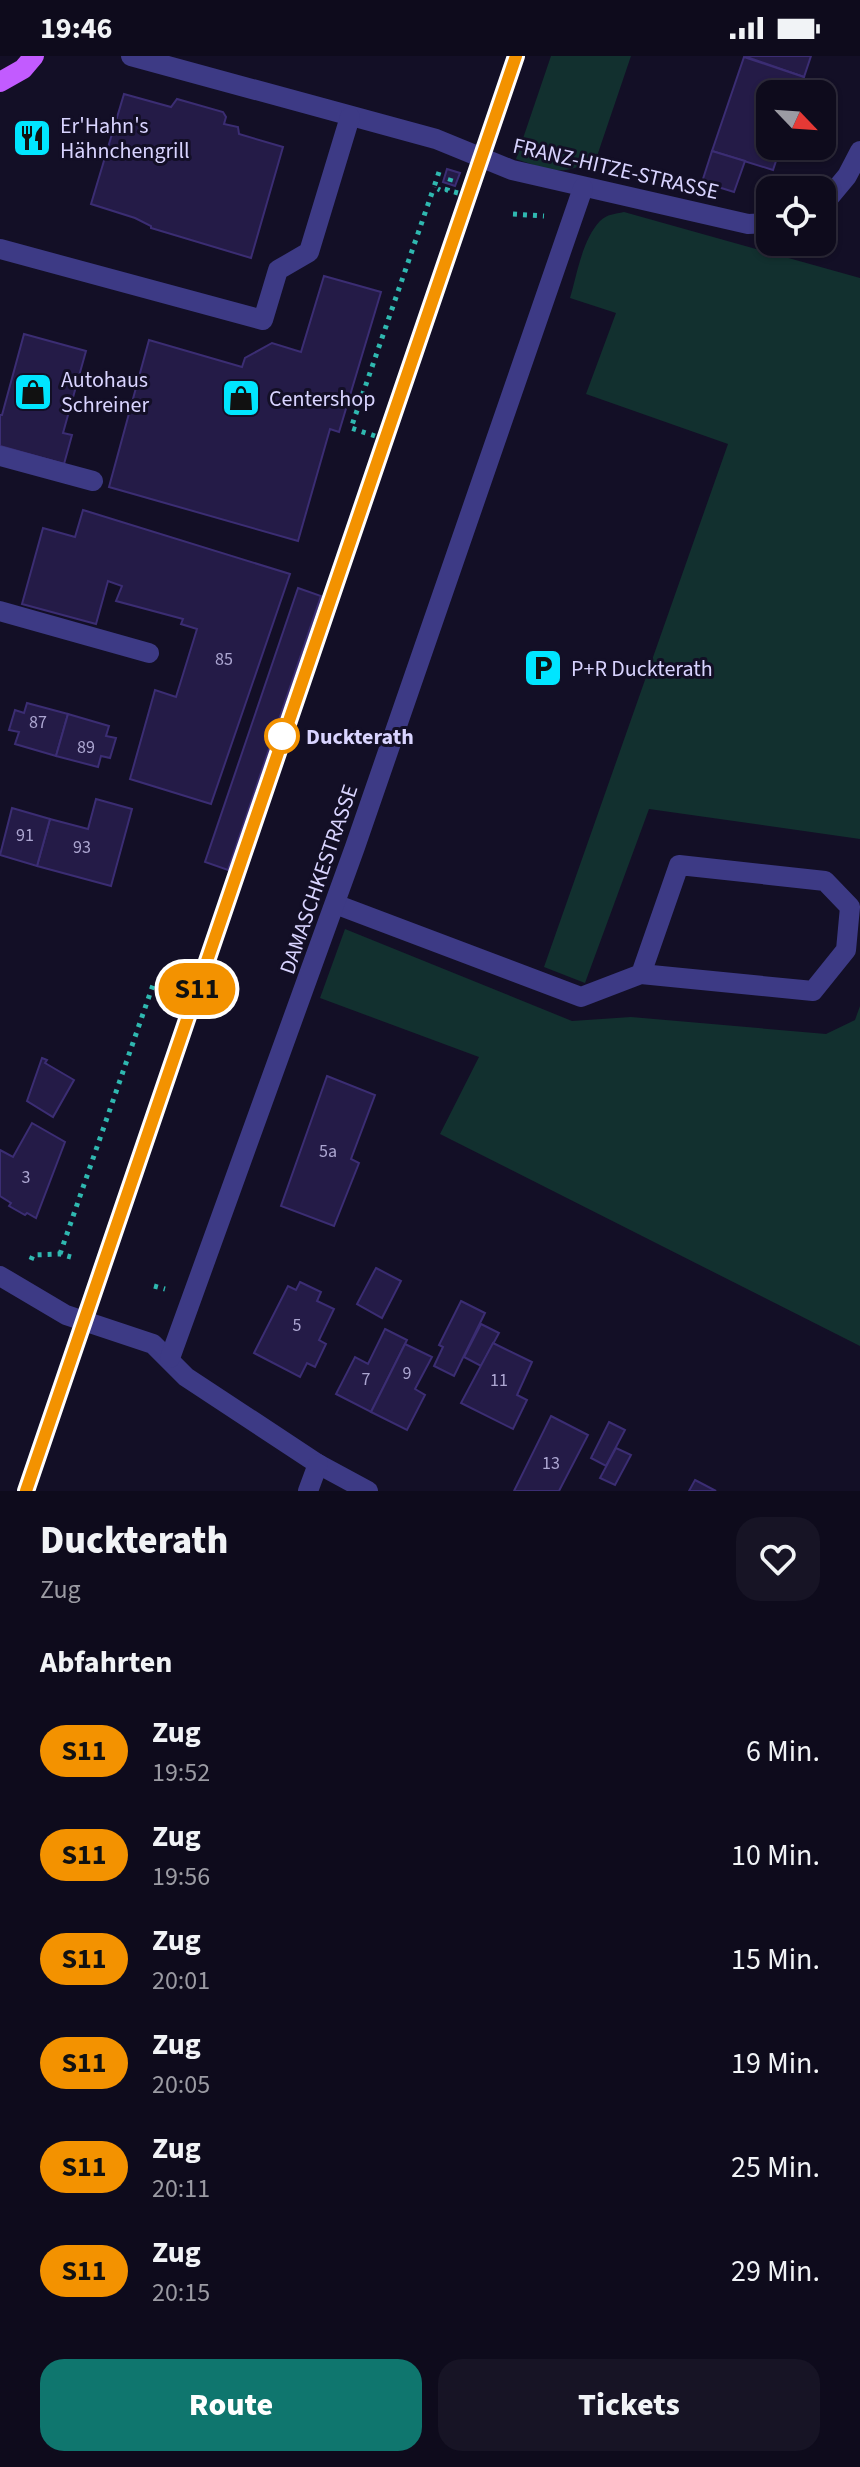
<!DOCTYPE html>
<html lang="de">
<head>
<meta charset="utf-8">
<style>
  :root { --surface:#0e0b1c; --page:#171425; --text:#f1f3f6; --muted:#9b9ba3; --line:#2e2b3b; --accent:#0f766e }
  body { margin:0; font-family:"Source Sans 3",sans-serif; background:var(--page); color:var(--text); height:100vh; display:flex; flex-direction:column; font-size:30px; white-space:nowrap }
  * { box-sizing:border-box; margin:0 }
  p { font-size:26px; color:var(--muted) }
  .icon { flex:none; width:44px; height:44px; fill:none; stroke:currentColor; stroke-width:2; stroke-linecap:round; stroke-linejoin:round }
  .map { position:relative; height:1435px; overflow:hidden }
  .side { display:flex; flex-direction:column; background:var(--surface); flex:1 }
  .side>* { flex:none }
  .badge { padding:0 16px; border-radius:26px; font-size:28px; line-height:52px }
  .needle { width:52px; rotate:115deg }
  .controls { position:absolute; left:756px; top:24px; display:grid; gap:16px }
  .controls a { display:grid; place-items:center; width:80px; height:80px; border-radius:16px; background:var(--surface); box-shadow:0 2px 6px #0004,0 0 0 2px var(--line); font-size:40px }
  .map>.badge { position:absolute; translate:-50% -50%; box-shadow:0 0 0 4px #fff }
  h2 { padding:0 40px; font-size:30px; line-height:72px }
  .round { display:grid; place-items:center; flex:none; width:84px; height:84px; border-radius:24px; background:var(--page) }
  .overview { display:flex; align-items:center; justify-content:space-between; height:136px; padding:0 40px }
  h1 { font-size:38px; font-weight:800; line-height:60px }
  .button { display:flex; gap:16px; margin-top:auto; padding:16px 40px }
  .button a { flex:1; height:92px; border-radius:24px; background:var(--accent); color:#fff; font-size:32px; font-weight:800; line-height:92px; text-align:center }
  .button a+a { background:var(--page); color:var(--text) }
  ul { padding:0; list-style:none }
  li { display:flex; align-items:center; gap:24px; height:104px; padding:0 40px }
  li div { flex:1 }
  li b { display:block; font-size:30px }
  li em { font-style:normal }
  li .badge { min-width:88px; font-weight:700; text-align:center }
  .status { display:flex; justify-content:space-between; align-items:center; height:56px; padding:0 40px; background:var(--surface); direction:ltr }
  .status svg { height:22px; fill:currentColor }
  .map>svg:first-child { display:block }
</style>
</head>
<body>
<div class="status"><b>19:46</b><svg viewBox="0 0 49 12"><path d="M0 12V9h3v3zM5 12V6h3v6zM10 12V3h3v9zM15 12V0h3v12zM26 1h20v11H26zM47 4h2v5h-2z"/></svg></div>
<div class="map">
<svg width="860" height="1435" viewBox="0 0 860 1435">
  <rect width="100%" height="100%" fill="#130f26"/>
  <g fill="#12302f">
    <path d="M551,0h80l-35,103c-36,18 -44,12 -80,0z"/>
    <path d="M624,156l236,66v561l-211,-30 -64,174 -41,-16 184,-523 -142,-50 30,-81 -46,-15c7,-23 12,-58 30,-77 7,-7 15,-7 24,-9z"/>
    <path d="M345,873l227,92 59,-4 195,17 29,-14 5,-14v340l-420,-212 39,-77 -159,-59z"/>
  </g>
  <g fill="#241b47" stroke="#3b2d73" stroke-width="2">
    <path d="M744,0h67l-7,21z"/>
    <path d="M744,1l60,20 -6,17h-28v52h11l-8,24 -61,-19z"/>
    <path d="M124,38l47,13 6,-8 46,13 3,5 -2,7 14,3 1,7 44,13 -32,111 -100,-30v-2l-16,-8 -44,-14z"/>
    <path d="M712,95l33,10 -11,31 -32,-10z"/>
    <path d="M447,113l13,4 -5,13 -12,-4z"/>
    <path d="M324,220l57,16 -42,140 -9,-3 -32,112 -189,-54 40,-147 93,27 3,-9 27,-15 29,9z"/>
    <path d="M24,278l62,17 -23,82 9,2 -8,29 -64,-18v-31h2z"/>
    <path d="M83,454l207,64 -79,230 -81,-25 25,-89 21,7 21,-68 -16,-5 2,-5 -67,-18 6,-15 -14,-5 -12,43 -74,-20 21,-76 32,9z"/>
    <path d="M298,532l23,8 -93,274 -23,-8z"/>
    <path d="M27,647l41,11 -12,42 -41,-12 4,-12 -10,-2 6,-20 9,3z"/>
    <path d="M68,658l41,12 -3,10 10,2 -6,20 -9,-2 -3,11 -42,-11z"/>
    <path d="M96,743l36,10 -21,77 -74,-20 13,-47 38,10z"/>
    <path d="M12,752l38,11 -13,47 -37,-11z"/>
    <path d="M42,1002l5,2 -2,3 29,17 -21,37 -26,-16z"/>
    <path d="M327,1020l48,19 -24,64 8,4 -25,63 -53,-20z"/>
    <path d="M32,1067l33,19 -29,76 -9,-5 -2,2 -16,-9 2,-3 -11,-7v-46l13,7z"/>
    <path d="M376,1212l25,13 -19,37 -25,-14z"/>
    <path d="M300,1226l21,10 -4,9 17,8 -15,31 7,4 -11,23 -8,-4 -7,14 -46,-24 34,-67 8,4z"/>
    <path d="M461,1245l24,12 -31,63 -20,-10 9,-19 -4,-2z"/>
    <path d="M481,1268l18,9 -18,33 -17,-9z"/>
    <path d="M385,1273l22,11 -36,72 -35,-18 19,-37 13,7z"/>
    <path d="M493,1287l39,19 -15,33 10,5 -14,29 -52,-26z"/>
    <path d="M405,1288l27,13 -17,32 10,6 -18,35 -36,-18z"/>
    <path d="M551,1360l37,19 -29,56h-45z"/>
    <path d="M609,1366l16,8 -19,36 -15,-8z"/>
    <path d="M616,1392l15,7 -16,30 -15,-7z"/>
    <path d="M695,1424l21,11h-27z"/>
  </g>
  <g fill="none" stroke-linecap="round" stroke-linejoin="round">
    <g stroke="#2fb8b0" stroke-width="5" stroke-dasharray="4 6" stroke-linecap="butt">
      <path d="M439,116l-5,15 6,3"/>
      <path d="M451,122l-4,12 11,3"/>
      <path d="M513,158l31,2"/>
      <path d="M375,380l-24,-8 83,-241"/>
      <path d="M60,1198l94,-272 31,10"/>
      <path d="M31,1204l2,-5 27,-1 11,3"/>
      <path d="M154,1230l11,3"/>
    </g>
    <g stroke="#3d3a85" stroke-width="20">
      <path d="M131,0l305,83 76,31 236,54 22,-1"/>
      <path d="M822,150l25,-30 13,-25"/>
      <path d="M0,193l263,71 15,-50 31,-18 41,-135"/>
      <path d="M0,400l93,25"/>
      <path d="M0,555l149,42"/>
      <path d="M335,848l246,93 60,-23 172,17 33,-41 4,-43 -25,-26 -146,-16 -38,109"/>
      <path d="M0,1220l66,39 87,29 33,33 132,87 50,27"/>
      <path d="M170,1302l185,-511 228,-659"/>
      <path d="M308,1435l10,-27"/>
    </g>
    <path stroke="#c25bff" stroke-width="20" d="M0,26l23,-13 11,-13"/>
    <path stroke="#00e5ff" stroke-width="6" stroke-dasharray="12 10" stroke-linecap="butt" d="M26,1435l490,-1435"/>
  </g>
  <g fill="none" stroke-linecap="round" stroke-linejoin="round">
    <defs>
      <path id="line" d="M26,1435l490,-1435"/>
    </defs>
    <use href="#line" stroke="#fff" stroke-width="18"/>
    <use href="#line" stroke="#f39200" stroke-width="12"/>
  </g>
  <defs>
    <symbol id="restaurant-square" viewBox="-11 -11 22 22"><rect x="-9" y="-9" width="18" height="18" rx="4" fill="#00e5ff" stroke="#130f26"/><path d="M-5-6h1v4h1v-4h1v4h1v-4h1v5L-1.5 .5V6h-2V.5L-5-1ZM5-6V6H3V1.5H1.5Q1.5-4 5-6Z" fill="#111"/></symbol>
    <symbol id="shop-square" viewBox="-11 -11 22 22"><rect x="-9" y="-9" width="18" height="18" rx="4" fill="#00e5ff" stroke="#130f26"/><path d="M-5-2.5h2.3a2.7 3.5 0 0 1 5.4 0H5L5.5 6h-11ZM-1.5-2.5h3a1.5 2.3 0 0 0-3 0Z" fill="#111"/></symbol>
    <symbol id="parking-square" viewBox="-11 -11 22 22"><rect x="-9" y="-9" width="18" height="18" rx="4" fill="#00e5ff" stroke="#130f26"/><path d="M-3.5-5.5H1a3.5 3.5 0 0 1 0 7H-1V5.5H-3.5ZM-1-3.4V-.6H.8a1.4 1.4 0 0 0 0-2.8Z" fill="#111"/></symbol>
  </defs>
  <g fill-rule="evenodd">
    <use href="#restaurant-square" x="10" y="60" width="44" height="44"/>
    <use href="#shop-square" x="11" y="314" width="44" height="44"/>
    <use href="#shop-square" x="219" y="320" width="44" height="44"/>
    <use href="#parking-square" x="521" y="590" width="44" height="44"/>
  </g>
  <circle fill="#fff" stroke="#f39200" stroke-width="4" cx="282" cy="680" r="16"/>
  <g text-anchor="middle" stroke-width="6" stroke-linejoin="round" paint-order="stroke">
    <g font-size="18" fill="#aca6d1">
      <text x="224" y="609">85</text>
      <text x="38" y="672">87</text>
      <text x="86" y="697">89</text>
      <text x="25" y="785">91</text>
      <text x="82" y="797">93</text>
      <text x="328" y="1101">5a</text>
      <text x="26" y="1127">3</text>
      <text x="297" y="1275">5</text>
      <text x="407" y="1323">9</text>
      <text x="366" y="1329">7</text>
      <text x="499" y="1330">11</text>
      <text x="551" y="1413">13</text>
    </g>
    <g font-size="22" fill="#d9d4ff" stroke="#130f26" text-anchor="start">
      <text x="60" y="77">Er'Hahn's<tspan x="60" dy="25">Hähnchengrill</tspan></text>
      <text x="61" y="331">Autohaus<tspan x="61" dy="25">Schreiner</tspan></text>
      <text x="269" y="350">Centershop</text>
      <text x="571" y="620">P+R Duckterath</text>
    </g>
    <g font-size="22" fill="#d9d4ff" stroke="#130f26">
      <text transform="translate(616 112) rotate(13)" y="8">FRANZ-HITZE-STRASSE</text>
      <text transform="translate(318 823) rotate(-71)" y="8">DAMASCHKESTRASSE</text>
    </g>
    <g font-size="22" font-weight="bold" fill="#d9d4ff" stroke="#130f26" text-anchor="start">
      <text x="306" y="688">Duckterath</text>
    </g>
  </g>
</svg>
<div class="controls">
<a><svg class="needle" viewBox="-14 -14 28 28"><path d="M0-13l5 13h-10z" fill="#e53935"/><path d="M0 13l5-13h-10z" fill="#9b9ba3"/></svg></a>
<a><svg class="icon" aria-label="locate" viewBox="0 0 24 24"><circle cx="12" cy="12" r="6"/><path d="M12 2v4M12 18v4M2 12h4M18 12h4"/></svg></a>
</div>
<b class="badge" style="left:197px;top:933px;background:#f39200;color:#111">S11</b>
</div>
<section class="side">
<div class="overview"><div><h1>Duckterath</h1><p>Zug</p></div><a class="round"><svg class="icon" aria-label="heart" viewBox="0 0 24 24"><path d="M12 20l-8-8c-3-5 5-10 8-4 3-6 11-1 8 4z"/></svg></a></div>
<h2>Abfahrten</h2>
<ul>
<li><span class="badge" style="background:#f39200;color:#111">S11</span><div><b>Zug</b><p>19:52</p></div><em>6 Min.</em></li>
<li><span class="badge" style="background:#f39200;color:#111">S11</span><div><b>Zug</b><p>19:56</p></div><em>10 Min.</em></li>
<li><span class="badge" style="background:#f39200;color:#111">S11</span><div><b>Zug</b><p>20:01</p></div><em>15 Min.</em></li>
<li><span class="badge" style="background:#f39200;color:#111">S11</span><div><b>Zug</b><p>20:05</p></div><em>19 Min.</em></li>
<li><span class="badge" style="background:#f39200;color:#111">S11</span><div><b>Zug</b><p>20:11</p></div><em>25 Min.</em></li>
<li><span class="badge" style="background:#f39200;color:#111">S11</span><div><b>Zug</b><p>20:15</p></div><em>29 Min.</em></li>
</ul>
<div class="button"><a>Route</a><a>Tickets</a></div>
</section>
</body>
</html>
